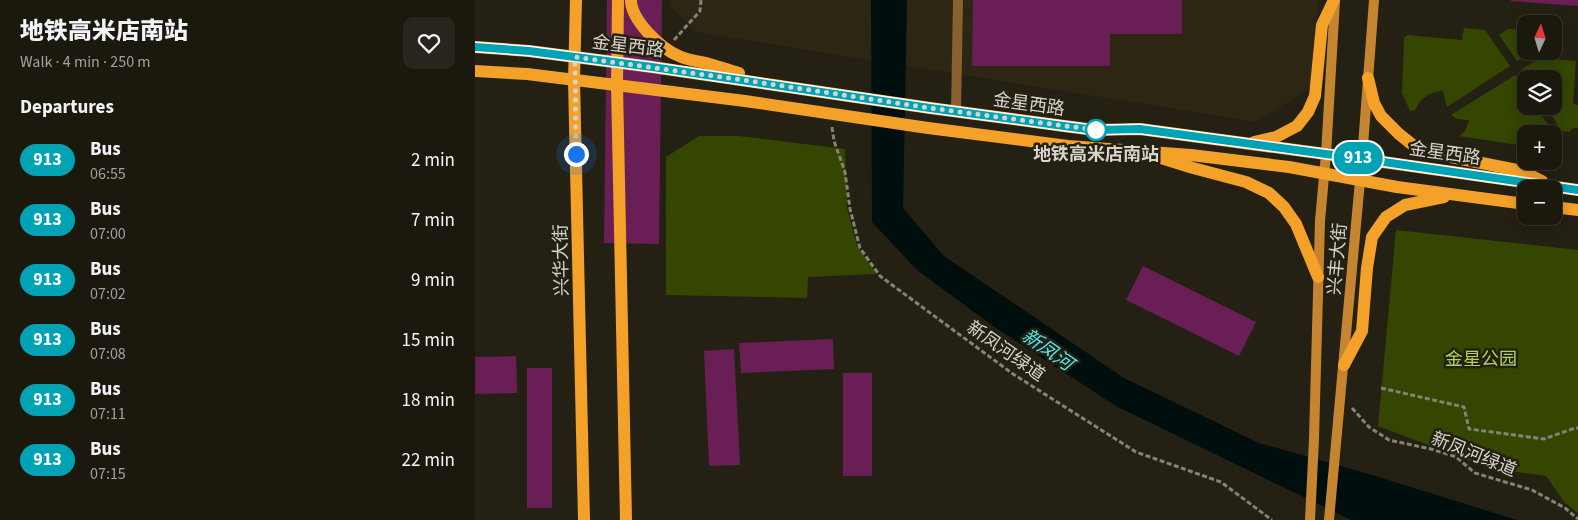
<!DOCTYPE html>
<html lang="en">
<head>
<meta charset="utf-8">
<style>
  :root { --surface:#1b180e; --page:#28251c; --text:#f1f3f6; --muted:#a0a09e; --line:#39372e }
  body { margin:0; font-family:"Source Sans 3","Noto Sans SC",sans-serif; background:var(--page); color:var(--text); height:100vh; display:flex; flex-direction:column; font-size:19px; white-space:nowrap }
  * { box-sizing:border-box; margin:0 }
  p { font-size:16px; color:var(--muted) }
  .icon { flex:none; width:28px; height:28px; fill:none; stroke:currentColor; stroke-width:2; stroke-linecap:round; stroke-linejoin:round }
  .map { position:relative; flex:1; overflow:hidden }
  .sheet { display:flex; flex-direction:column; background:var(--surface); width:475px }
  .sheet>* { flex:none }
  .badge { padding:0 10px; border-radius:16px; font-size:18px; line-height:32px }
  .needle { width:32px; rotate:4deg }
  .buttons { position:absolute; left:1042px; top:15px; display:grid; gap:10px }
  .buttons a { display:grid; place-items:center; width:45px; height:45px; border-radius:10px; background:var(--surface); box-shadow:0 2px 12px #0003,0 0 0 1px var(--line); font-size:25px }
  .you { position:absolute; width:25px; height:25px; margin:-12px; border:4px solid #fff; border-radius:50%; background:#1a73e8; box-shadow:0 0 0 8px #1a73e833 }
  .map>.badge { position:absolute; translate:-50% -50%; box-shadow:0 0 0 2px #fff }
  h2 { padding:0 20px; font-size:19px; line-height:45px }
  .round { display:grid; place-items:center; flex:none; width:52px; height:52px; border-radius:10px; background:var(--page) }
  .summary { display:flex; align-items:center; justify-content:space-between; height:85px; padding:0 20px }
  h1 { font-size:24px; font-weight:800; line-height:38px }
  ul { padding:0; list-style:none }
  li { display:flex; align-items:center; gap:15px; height:60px; padding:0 20px }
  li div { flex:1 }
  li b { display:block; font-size:19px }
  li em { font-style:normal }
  li .badge { min-width:55px; font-weight:700; text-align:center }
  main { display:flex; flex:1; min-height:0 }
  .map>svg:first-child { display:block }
</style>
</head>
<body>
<main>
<section class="sheet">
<div class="summary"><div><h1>地铁高米店南站</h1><p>Walk · 4 min · 250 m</p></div><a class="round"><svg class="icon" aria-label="heart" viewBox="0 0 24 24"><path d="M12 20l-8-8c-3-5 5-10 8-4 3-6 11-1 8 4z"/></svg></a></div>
<h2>Departures</h2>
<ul>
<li><span class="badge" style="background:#00a3b4;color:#fff">913</span><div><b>Bus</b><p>06:55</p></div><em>2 min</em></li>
<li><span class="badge" style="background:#00a3b4;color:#fff">913</span><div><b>Bus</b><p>07:00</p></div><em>7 min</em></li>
<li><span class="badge" style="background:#00a3b4;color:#fff">913</span><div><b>Bus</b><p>07:02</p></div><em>9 min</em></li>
<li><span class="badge" style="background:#00a3b4;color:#fff">913</span><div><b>Bus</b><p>07:08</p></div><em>15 min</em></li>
<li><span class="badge" style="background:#00a3b4;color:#fff">913</span><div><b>Bus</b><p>07:11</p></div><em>18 min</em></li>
<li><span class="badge" style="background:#00a3b4;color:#fff">913</span><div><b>Bus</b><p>07:15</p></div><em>22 min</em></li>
</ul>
</section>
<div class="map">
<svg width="1103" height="520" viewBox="0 0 1103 520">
  <rect width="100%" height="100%" fill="#242013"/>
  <path fill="#2c2613" d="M196,0h647l-6,87 -56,35 -561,-90 -24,-25z"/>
  <g fill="#354600">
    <path d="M989,28l21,2 25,36 -63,41 -4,-16c-12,-1 -24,9 -28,19l-5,1 -8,-18 2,-55 3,-3 55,5z"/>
    <path d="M1033,29l18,1v21h9l-18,10 -18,-26z"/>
    <path d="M1080,49v10l21,2 -3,43 5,1v23h-5l-4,4 -8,-1 -15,-25h8v-27h-25l-7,-10z"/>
    <path d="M1040,75l11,18v13h9l21,30h-2v-2h-33l-3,11 -59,-9c7,-4 8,-9 10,-16l-12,-1 -6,-4z"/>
    <path d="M224,136h40l106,13 2,59 10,38 20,28 -69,3 -1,21 -141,-3v-138z"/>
    <path d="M921,230l182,20v263l-14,-11 -18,-26 -57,-8 -111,-42z"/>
  </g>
  <path fill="#000e0e" d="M396,0h36l-4,208 41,48 180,122 135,65 113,32 145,45h-166l-235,-114 -123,-80 -76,-56 -45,-48z"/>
  <g fill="#691f56">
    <path d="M132,0h55l-3,244 -55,-1z"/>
    <path d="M498,0h209v34h-72v32h-138z"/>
    <path d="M1036,0h67v6l-67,-5z"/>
    <path d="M668,266l113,56 -17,34 -113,-56z"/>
    <path d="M358,339l1,30 -93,4 -2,-30z"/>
    <path d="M259,349l6,116 -31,1 -5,-115z"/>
    <path d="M41,356l1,37 -42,1v-37z"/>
    <rect x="52" y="368" width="25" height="140"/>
    <rect x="368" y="373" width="29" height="103"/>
  </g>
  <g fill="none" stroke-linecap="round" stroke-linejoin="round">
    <g stroke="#858277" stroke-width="3" stroke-dasharray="5 2.5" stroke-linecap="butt">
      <path d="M199,40l26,-29 1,-11"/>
      <path d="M357,127l2,14 11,31 5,37 10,39 20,28 133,98 123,78 85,30 51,38"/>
      <path d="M906,388l83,19 5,22 75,10 31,-11h3"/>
      <path d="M877,408l17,19 20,13 42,9 25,8 19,16 57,17 33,18 13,11"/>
    </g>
    <path stroke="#896131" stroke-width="10" d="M481,112l2,-112"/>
    <g stroke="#c58530" stroke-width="10">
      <path d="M835,520l4,-81 6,-218 6,-67 9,-153"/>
      <path d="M854,520l33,-361 12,-159"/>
    </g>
    <g stroke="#f4a12a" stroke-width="12">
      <path d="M101,0l-2,80 10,440"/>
      <path d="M143,0l-1,85 9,435"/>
      <path d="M156,0c0,20 30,49 48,56 8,4 18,5 27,7 11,3 22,7 33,10"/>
      <path d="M0,47l54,4 123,16 278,41 134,18 31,4 45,-1 222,30 216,31"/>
      <path d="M0,71l52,3 218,27 183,27 140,18 123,9 98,12 108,20 129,17"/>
      <path d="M893,78l6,25 7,13 18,18 15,12 22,8 86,17 20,10"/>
      <path d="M779,142l22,-5 21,-11 11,-14 7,-16 7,-71 12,-25"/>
      <path d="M686,158l32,10 53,14 23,11 15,14 12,17 22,53"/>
      <path d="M1079,207l24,3"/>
      <path d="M869,365l18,-34 5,-63 5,-31 14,-20 19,-12 39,-8"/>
    </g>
  </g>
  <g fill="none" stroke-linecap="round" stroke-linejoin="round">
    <defs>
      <path id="line" d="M0,47l54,4 123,16 278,41 134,18 31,4 45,-1 223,30 215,31"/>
    </defs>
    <use href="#line" stroke="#fff" stroke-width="11"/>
    <use href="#line" stroke="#00a3b4" stroke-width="8"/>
    <path stroke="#d6d4cb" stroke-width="5" stroke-dasharray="0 9" d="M101,154l-1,-97 175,24 180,27 166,22"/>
  </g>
  <circle fill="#fff" stroke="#00a3b4" stroke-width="2.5" cx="621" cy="130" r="10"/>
  <g text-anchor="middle" stroke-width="5" stroke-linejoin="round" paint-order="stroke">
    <g font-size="18" fill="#d6d4cb" stroke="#242013">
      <text transform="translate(153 46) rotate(7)" y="6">金星西路</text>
      <text transform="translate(554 104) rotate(8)" y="6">金星西路</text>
      <text transform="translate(970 153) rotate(8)" y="6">金星西路</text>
      <text transform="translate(862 259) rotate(-85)" y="6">兴丰大街</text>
      <text transform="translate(86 260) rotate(-91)" y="6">兴华大街</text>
      <text transform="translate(531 351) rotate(35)" y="6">新凤河绿道</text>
      <text transform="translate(999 454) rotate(22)" y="6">新凤河绿道</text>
    </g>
    <g font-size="18" font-weight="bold" fill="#d6d4cb" stroke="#242013">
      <text x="621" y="160">地铁高米店南站</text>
    </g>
    <g font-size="18" fill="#add259" stroke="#242013">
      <text x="1006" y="365">金星公园</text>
    </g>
    <g font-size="19" font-style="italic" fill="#54e8ee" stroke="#242013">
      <text transform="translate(573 349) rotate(35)" y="7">新凤河</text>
    </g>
  </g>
</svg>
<div class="buttons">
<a><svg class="needle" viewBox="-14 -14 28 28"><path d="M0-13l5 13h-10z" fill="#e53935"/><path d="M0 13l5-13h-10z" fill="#a0a09e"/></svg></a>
<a><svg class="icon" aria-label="layers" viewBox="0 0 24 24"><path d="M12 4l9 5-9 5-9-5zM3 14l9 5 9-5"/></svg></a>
<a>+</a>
<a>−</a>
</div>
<div class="you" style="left:101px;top:154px"></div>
<b class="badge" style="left:883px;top:158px;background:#00a3b4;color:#fff">913</b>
</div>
</main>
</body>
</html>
